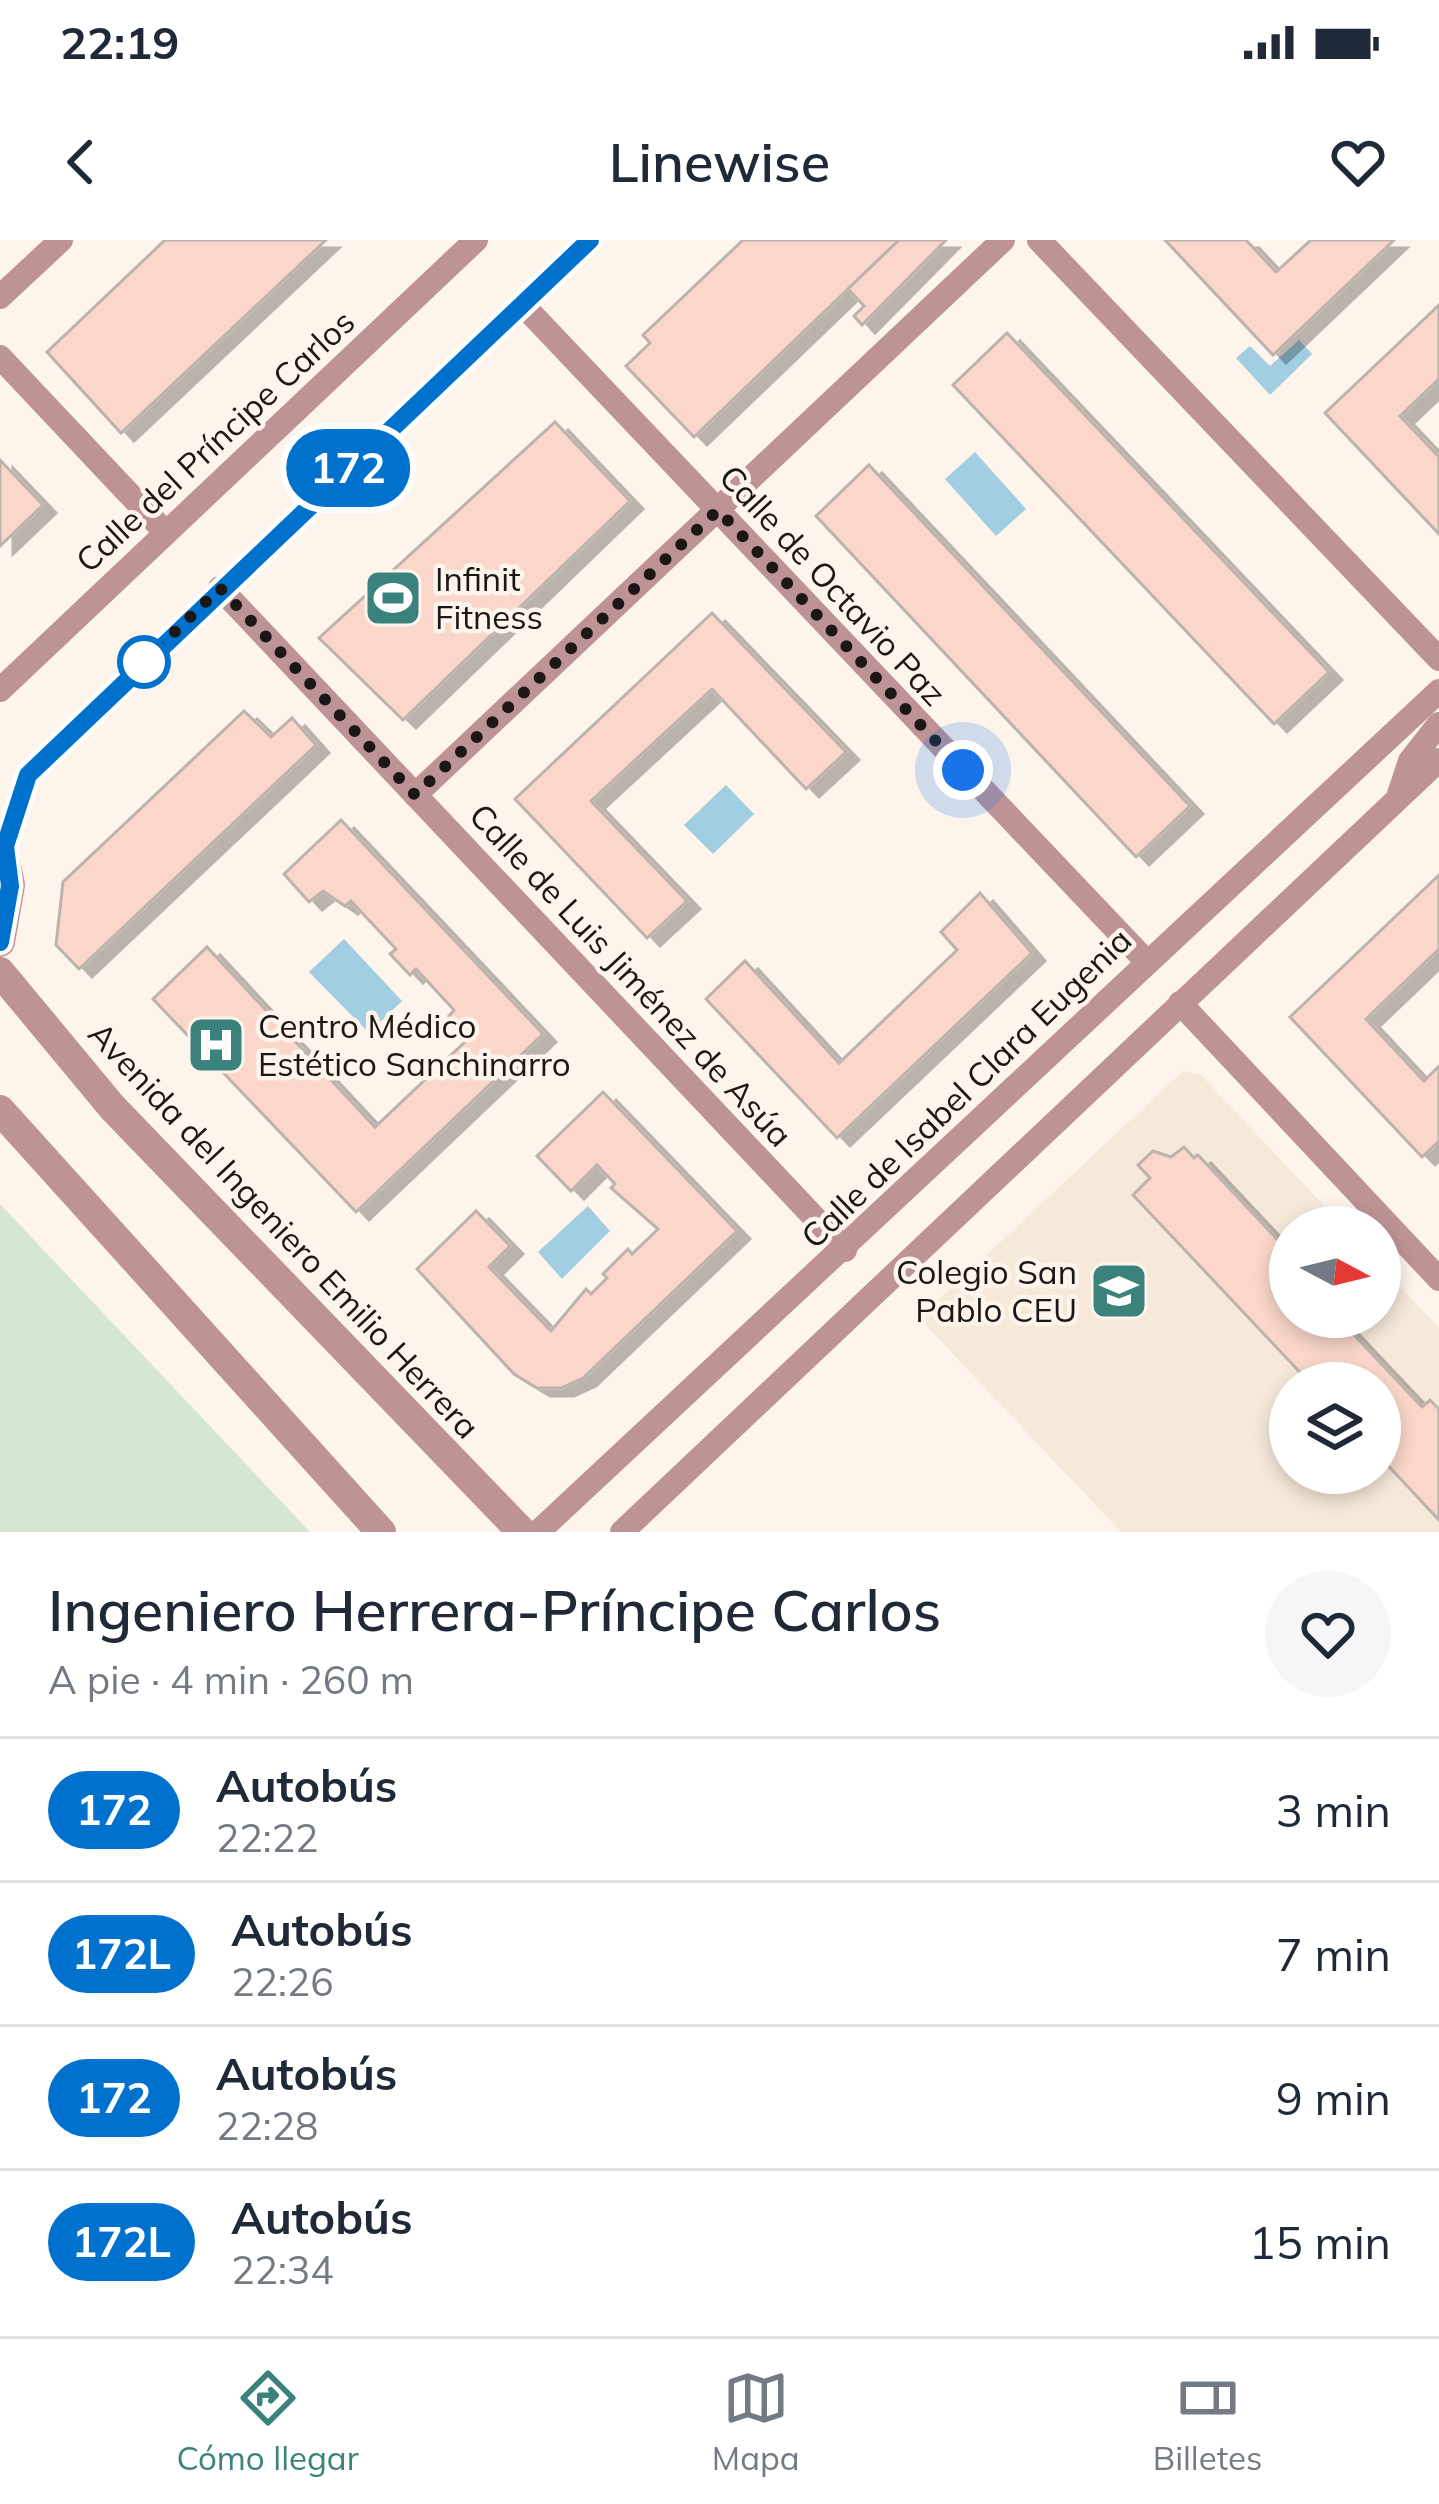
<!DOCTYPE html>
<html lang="es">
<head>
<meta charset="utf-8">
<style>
  :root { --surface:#fff; --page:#f6f6f7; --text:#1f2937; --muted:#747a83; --line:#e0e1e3; --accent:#3b827c }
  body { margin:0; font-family:Mulish,sans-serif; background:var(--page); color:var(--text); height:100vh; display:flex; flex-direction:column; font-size:45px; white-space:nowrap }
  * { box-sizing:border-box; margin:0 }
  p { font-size:39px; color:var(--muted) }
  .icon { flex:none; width:66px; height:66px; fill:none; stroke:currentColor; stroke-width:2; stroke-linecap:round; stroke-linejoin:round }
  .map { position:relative; height:1292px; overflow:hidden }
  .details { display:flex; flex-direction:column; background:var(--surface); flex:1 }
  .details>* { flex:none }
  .badge { padding:0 24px; border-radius:39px; font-size:42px; line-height:78px }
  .needle { width:78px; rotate:97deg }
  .fabs { position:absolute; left:1269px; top:966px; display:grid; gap:24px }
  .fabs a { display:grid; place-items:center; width:132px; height:132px; border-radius:50%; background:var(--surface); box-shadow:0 6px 18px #0003; font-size:60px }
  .you { position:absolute; width:60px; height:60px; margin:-30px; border:9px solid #fff; border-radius:50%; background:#1a73e8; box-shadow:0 0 0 18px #1a73e833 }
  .map>.badge { position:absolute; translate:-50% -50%; box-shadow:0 0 0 6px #fff }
  .round { display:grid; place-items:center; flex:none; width:126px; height:126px; border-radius:63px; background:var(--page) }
  .summary { display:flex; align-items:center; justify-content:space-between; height:204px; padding:0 48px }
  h1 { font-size:57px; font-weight:600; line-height:90px }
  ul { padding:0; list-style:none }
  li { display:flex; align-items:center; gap:36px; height:144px; padding:0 48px; border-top:3px solid var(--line) }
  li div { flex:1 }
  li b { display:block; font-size:45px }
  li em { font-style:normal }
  li .badge { min-width:132px; font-weight:700; text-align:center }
  .status { display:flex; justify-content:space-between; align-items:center; height:84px; padding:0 60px; background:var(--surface); direction:ltr }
  .status svg { height:33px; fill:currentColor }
  header { display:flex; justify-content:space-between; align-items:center; height:156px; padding:0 48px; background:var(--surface); font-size:54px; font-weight:600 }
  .dock { display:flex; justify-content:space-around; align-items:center; height:168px; border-top:3px solid var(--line); background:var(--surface); font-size:33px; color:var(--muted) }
  .dock a { display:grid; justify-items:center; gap:6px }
  .dock .active { color:var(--accent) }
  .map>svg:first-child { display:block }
</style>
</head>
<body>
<div class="status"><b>22:19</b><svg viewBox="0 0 49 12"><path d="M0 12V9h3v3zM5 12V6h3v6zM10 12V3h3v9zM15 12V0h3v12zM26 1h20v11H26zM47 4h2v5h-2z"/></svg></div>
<header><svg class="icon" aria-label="back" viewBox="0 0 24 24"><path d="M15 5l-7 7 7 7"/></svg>Linewise<svg class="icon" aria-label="heart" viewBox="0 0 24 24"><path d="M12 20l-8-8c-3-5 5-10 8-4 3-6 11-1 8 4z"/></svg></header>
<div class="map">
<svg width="1439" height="1292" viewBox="0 0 1439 1292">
  <defs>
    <filter id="shadow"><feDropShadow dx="13" dy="8" stdDeviation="0" flood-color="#0004"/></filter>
  </defs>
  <rect width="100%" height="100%" fill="#fdf4eb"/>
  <path fill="#f7e9da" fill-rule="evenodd" d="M1183,831l18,4 143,152h-54v90h90v-52l59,63v204h-318l-202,-214zM1290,1143h90v90h-90z"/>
  <path fill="#d5e7d0" d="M0,963v1l310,328h-310z"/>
  <g fill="#a1cee1">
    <path d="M1299,100l13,14 -42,41 -34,-37 14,-12 20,20z"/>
    <path d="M975,212l51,57 -30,27 -51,-57z"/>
    <path d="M726,545l28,29 -41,40 -29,-29z"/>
    <path d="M344,699l58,62 -33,32 -60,-61z"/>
    <path d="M588,966l22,25 -48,48 -24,-27z"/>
  </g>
  <g fill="#fad7ca" stroke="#beb2ad" stroke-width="3" filter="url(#shadow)">
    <path d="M165,0h161l-205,193 -74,-81z"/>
    <path d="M743,0h156l-205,197 -68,-71 24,-23 -7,-8z"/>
    <path d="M899,0h47l-84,85 -8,-9 10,-10 -16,-17z"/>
    <path d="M1165,0h81l30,32 35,-32h83l-121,115z"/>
    <path d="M1439,65v74l-39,37 39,41v77l-114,-121z"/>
    <path d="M1007,93l322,339 -55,52 -321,-339z"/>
    <path d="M555,182l75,79 -227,219 -84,-82z"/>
    <path d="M0,220l43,45 -43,41z"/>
    <path d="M869,225l321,341 -54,51 -320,-341z"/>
    <path d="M712,373l134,139 -40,37 -94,-100 -121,112 96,100 -40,37 -132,-139z"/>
    <path d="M244,471l27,26 21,-19 24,27 -237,224 -23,-24 7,-63z"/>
    <path d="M341,580l202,214 -187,178 -203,-213 54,-52 168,180 94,-89 -20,-22 5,-6 -38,-41 -6,6 -20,-21 6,-5 -45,-48 -6,5 -22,-15 -14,11 -25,-28z"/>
    <path d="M1439,635v74l-73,70 58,62 15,-15v75l-17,16 -132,-140z"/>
    <path d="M980,653l52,60 -195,185 -131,-139 39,-38 94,102 118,-113 -16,-18z"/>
    <path d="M603,852l134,139 -154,147 -22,10h-24l-23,-14 -97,-105 59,-58 34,35 -21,21 62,64 35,-42 5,5 16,-16 -4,-4 25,-25 4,5 26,-25 -47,-41 4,-4 -18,-19 -26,26 -34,-35z"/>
    <path d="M1184,907l10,11 4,-3 92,98v64h47l85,90 8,-7 9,9v111l-59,-63v-74h-70l-177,-188 17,-17 -12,-13 15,-14 18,6z"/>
  </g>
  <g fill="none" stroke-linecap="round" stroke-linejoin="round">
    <g stroke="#be9395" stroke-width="24">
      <path d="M1039,0l400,419"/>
      <path d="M0,57l61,-57"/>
      <path d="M522,64l624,657"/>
      <path d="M0,117l166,176"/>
      <path d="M220,348l625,662"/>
      <path d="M0,450l476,-450"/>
      <path d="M415,555l588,-555"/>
      <path d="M1398,557l12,-36 29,-37"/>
      <path d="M5,606l23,-71 562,-535"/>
      <path d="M1180,763l259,276"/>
      <path d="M538,1292l901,-841"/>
      <path d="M622,1292l817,-772"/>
    </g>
    <g stroke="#be9395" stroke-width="30">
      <path d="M0,596l10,49 -10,57"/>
      <path d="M0,732l112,135 410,425"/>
      <path d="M0,870l381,422"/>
    </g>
  </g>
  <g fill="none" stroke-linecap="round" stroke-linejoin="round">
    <defs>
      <path id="line" d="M0,702l10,-56 -5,-40 23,-71 562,-535"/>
    </defs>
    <use href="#line" stroke="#fff" stroke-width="27"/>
    <use href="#line" stroke="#0072ce" stroke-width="18"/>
    <path stroke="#1a1714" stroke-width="12" stroke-dasharray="0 21.6" d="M144,422l76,-74 195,207 303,-285 245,260"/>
  </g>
  <defs>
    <symbol id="stadium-square" viewBox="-11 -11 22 22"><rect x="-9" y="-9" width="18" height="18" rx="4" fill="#3b827c" stroke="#fdf4eb"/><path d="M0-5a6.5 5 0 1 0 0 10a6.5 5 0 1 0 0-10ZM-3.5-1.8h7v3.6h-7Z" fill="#fff"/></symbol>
    <symbol id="hospital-square" viewBox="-11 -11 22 22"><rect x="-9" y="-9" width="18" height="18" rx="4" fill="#3b827c" stroke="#fdf4eb"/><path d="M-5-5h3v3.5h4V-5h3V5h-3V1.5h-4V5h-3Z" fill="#fff"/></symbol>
    <symbol id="school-square" viewBox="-11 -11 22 22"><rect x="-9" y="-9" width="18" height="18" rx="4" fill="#3b827c" stroke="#fdf4eb"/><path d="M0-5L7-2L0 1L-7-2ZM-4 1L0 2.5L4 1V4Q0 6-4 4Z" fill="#fff"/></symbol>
  </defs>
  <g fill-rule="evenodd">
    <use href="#stadium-square" x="360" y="325" width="66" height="66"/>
    <use href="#hospital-square" x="183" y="772" width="66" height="66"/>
    <use href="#school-square" x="1086" y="1018" width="66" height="66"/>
  </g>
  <circle fill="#fff" stroke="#0072ce" stroke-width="6" cx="144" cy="422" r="24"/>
  <g text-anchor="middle" stroke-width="9" stroke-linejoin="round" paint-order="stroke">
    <g font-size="33" fill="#1a1714" stroke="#fdf4eb">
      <text transform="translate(215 201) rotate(-43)" y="12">Calle del Príncipe Carlos</text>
      <text transform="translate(833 345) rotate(47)" y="12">Calle de Octavio Paz</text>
      <text transform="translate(631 735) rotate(47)" y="12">Calle de Luis Jiménez de Asúa</text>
      <text transform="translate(966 848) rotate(-44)" y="12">Calle de Isabel Clara Eugenia</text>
      <text transform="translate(284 990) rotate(47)" y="12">Avenida del Ingeniero Emilio Herrera</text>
    </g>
    <g font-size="33" fill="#1a1714" stroke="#fdf4eb" text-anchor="start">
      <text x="435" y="351">Infinit<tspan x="435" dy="38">Fitness</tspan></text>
      <text x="258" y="798">Centro Médico<tspan x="258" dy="38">Estético Sanchinarro</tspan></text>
      <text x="1077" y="1044" text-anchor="end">Colegio San<tspan x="1077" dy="38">Pablo CEU</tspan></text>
    </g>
  </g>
</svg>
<div class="fabs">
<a><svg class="needle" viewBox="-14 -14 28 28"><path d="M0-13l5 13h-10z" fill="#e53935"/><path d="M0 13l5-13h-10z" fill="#747a83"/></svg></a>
<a><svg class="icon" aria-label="layers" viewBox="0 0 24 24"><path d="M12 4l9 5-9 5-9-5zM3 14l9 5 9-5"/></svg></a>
</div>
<div class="you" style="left:963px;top:530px"></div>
<b class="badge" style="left:348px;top:228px;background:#0072ce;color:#fff">172</b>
</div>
<section class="details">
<div class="summary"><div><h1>Ingeniero Herrera-Príncipe Carlos</h1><p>A pie · 4 min · 260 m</p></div><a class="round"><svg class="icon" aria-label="heart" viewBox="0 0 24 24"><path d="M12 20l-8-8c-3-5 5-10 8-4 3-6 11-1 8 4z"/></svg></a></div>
<ul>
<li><span class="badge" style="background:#0072ce;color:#fff">172</span><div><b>Autobús</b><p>22:22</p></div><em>3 min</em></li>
<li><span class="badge" style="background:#0072ce;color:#fff">172L</span><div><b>Autobús</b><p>22:26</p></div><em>7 min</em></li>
<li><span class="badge" style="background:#0072ce;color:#fff">172</span><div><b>Autobús</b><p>22:28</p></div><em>9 min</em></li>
<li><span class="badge" style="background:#0072ce;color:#fff">172L</span><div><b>Autobús</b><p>22:34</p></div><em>15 min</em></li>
</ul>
</section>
<nav class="dock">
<a class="active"><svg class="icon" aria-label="directions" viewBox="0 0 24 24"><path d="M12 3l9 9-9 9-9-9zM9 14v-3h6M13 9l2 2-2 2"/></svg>Cómo llegar</a>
<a><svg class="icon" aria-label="map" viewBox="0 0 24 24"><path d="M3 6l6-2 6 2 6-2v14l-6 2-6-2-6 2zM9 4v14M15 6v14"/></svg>Mapa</a>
<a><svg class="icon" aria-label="tickets" viewBox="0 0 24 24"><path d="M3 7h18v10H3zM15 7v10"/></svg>Billetes</a>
</nav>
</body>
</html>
